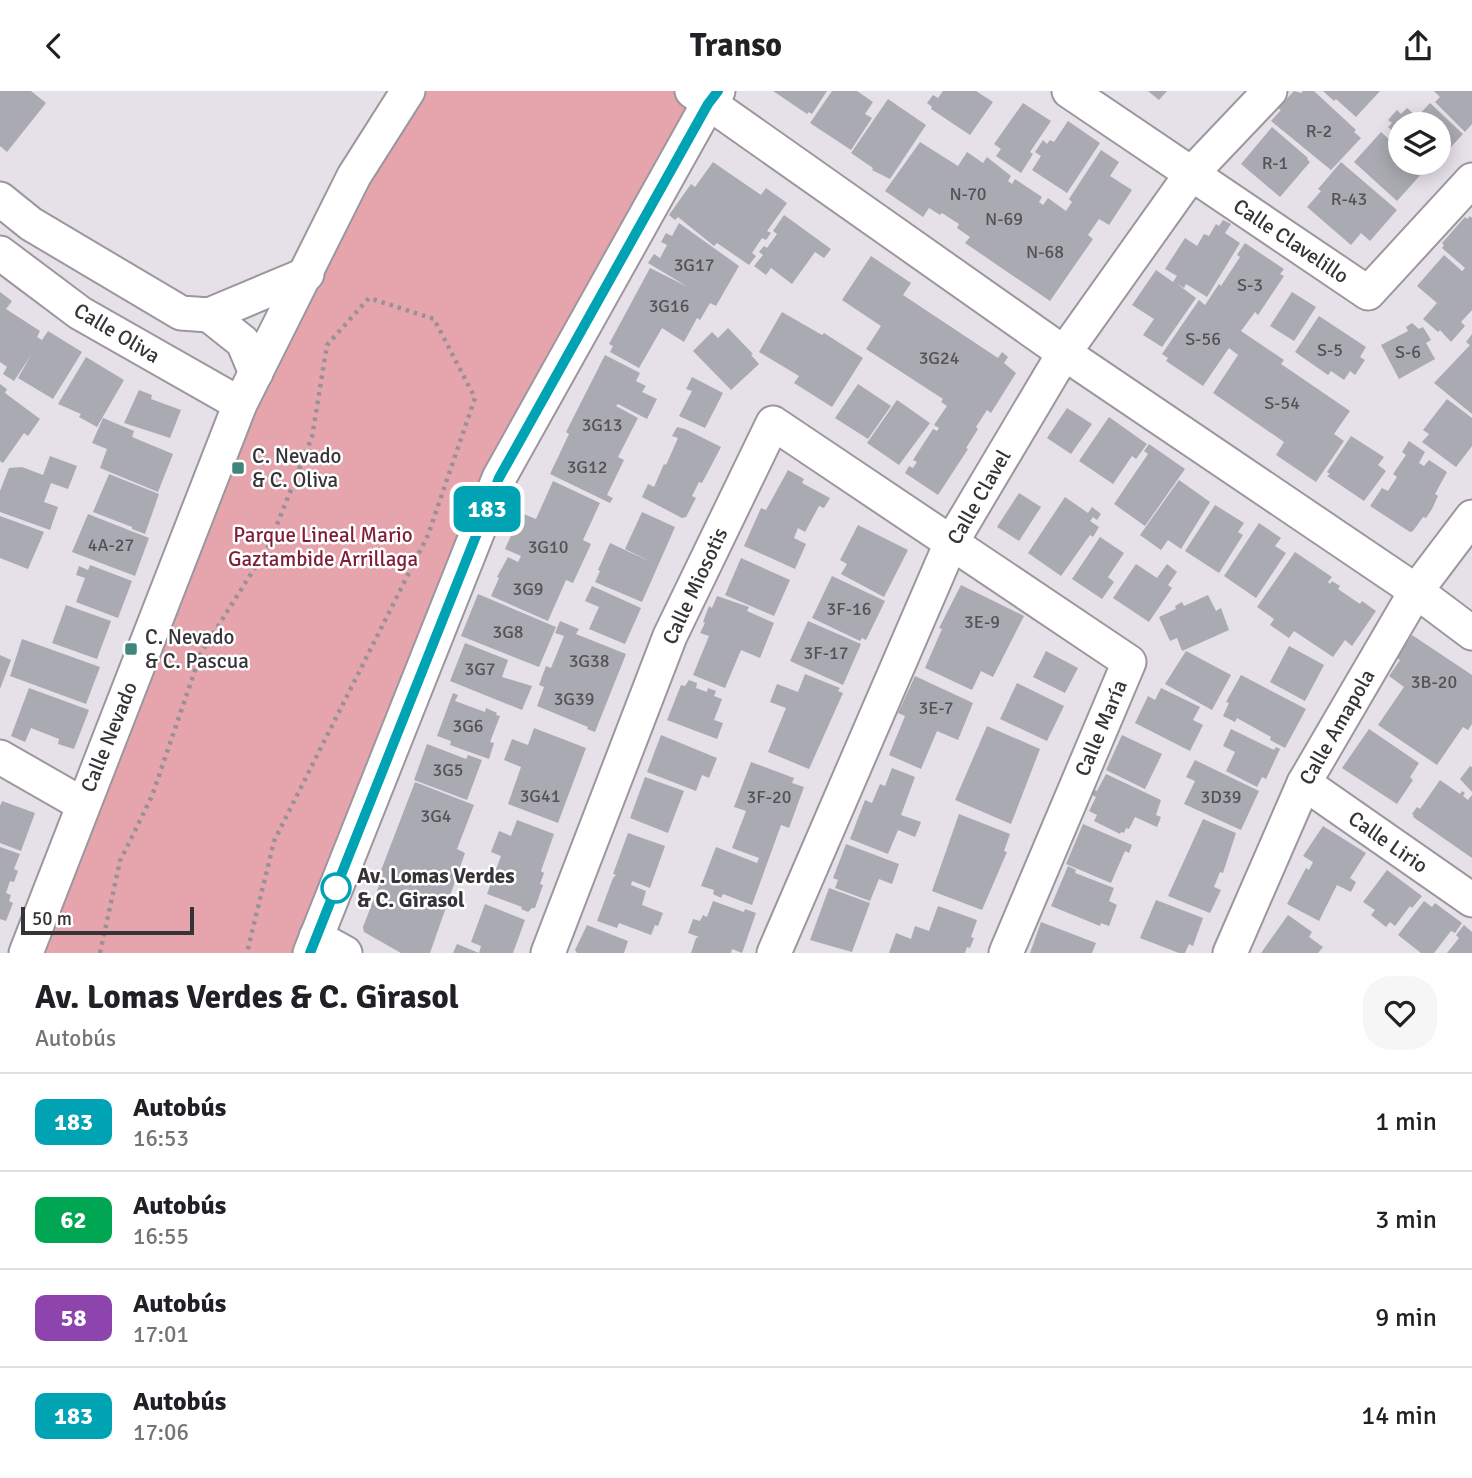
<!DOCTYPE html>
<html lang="es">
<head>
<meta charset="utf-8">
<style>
  :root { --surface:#fff; --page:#f6f6f6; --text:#202124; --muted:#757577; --line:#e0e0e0 }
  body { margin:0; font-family:Signika,sans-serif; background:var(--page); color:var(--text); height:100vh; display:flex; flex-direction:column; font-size:26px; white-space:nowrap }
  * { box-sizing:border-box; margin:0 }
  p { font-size:23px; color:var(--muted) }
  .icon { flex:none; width:38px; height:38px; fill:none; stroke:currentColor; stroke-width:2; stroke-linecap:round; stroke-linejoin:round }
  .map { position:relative; height:862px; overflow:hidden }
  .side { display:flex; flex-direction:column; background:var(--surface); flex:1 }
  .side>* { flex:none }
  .badge { padding:0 14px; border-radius:10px; font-size:24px; line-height:46px }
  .controls { position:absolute; left:1388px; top:21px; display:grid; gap:14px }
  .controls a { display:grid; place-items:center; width:63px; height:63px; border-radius:50%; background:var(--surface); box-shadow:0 4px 18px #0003; font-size:35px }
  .scale { position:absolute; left:21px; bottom:18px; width:173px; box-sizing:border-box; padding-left:7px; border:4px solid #363437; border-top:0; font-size:19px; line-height:24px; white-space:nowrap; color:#363437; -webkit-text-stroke:5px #fff; paint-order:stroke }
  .map>.badge { position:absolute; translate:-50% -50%; box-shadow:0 0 0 4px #fff }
  .round { display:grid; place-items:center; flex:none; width:74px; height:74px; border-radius:28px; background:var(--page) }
  .summary { display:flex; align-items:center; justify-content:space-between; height:119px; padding:0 35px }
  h1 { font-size:33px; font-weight:700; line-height:52px }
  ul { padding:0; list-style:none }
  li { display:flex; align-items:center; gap:21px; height:98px; padding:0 35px; border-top:2px solid var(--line) }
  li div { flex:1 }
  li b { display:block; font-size:26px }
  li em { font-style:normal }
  li .badge { min-width:77px; font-weight:700; text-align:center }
  header { display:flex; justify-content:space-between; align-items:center; height:91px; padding:0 35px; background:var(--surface); font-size:32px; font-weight:700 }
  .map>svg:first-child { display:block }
</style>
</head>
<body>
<header><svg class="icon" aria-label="back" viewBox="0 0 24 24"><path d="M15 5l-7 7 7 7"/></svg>Transo<svg class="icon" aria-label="share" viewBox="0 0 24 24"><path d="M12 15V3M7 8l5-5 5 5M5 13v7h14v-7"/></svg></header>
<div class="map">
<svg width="1472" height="862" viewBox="0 0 1472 862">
  <rect width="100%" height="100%" fill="#e6e0e8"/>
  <path fill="#e6a5ad" d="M408,0h284l16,13 -209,374 -189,475h-284l214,-549z"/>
  <g fill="#aaaab2">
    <path d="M0,0h31l15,12 -39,49 -7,-6z"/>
    <path d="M773,0h54l-15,23 -3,-2 -2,2z"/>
    <path d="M832,0h25l16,11 -8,12 7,4 -21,32 -41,-27z"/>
    <path d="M943,0h33l17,11 -23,33 -39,-26 1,-2 -5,-4 6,-8 5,3z"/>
    <path d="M1148,0h19l-8,9z"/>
    <path d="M1294,0l7,2 2,-2h11l42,39 -2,2 7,6 -30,32 -60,-49 10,-11 -3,-2z"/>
    <path d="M1323,0h57l-24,26 -20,-18 -2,2z"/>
    <path d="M1434,0h38v33l-7,8 -30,-30 5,-5z"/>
    <path d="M888,8l38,26 -36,54 -18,-9 1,-2 -22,-15z"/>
    <path d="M1023,12l28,18 -21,31 3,2 -12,19 -25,-17 5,-7 -7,-5z"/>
    <path d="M1430,12l33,31 -25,27v-37h-38v14l-12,-11 4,-4 -4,-3 9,-10 4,4 6,-6 10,9z"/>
    <path d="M1068,30l32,22 -33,50 -35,-23 9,-14 -6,-4 8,-12 4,4 3,-4 4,2z"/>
    <path d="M1272,36l36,31 -1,1 3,3 -30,35 -39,-33z"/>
    <path d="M1381,41l19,17v14h15l9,8 -27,30 -43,-39z"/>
    <path d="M920,51l38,24 9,-14 16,11 4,-6 24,19 -3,5 4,3 3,-5 27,18 -3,5 4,3 5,-7 18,13 6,-9 -3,-3 32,-49 18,12 -9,14 22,14 -23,35 -10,-6 -11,16 5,4 -43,62 -85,-58 5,-6 -13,-9 2,-4 -17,-11 -2,2 -11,-7 -6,9 -38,-26z"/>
    <path d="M713,71l48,33 5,-7 21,15 -20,28 4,2 -5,7 -4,-2 -10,15 4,3 -7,9 -32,-22 -3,3 -36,-29 -3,3 -6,-5 22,-31 4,3z"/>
    <path d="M1341,71l56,48 -27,31 -9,-8 -10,12 -44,-38 14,-16 -3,-2z"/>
    <path d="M784,124l47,34 -7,9 -9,-6 -23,32 -21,-16 -5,7 -12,-9 9,-11 -4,-3 5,-6 3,2 10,-14 -4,-3z"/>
    <path d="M1470,125l2,2v92l-11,12 4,4 -14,16 -11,-12 -2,2 -15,-13 14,-16 -20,-17 27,-31 18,16 3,-3 -23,-20 2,-3 -2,-2 23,-26 2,2z"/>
    <path d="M1223,129l8,4 -6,9 15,10 -33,54 -21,-13 -2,4 -8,-5 20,15 -34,49 -19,-12 11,-16 -22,-14 24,-35 17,12 4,-6 -12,-7 20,-31 12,8 7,-12 5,2 7,-12 3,2z"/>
    <path d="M679,132l60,43 -23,40 -6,-3 -10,17 -3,-2 -13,24 -22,-14 -23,40 -29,-16 3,-6 -4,-2 41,-76 38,19 -40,-24 6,-9 6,4 7,-13 -6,-3 5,-9 6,3z"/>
    <path d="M1245,152l39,26 -4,5 4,2 -26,39 -3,-3 -14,19 43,29 -3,4 69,47 -16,23 10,7 -28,41 -40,-27 8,-13 -71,-49 25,-38 -9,-7 -26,38 -37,-25 2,-3 -6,-4 37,-54 6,5 14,-21 2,2 19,-29 -3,-2z"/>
    <path d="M871,165l40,27 -8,12 95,63 4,-6 6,5 -4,6 12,10 -25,40 -4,-3 -11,17 2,2 -12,19 2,1 -30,46 -33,-22 4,-7 4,2 4,-6 -4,-2 20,-31 4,2 2,-3 -5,-3 13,-19 -6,-4 2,-3 -77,-50 15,-23 -39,-26z"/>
    <path d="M0,201l12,9 -6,8 34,22 -3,6 5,3 6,-9 34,21 -29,47 -35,-21 13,-23 -17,26 -11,-7 4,-7 -7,-5z"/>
    <path d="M1292,201l24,15 -22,34 -24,-15z"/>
    <path d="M782,221l40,23 2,-2 39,25 -31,49 -38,-24 5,-7 -40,-24z"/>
    <path d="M1319,225l47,31 -6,10 5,3 -10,15 -5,-4 -6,9 -13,-9 -3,4 -33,-23z"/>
    <path d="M1412,232l7,6 4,-2 8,13 -5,3 9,16 -36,20 -18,-34 27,-14 -2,-4z"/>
    <path d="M728,237l25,26 -2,1 8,9 -28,26 -38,-39 19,-19 6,6z"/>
    <path d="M1472,243v80l-38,-31 36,-38 -4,-3z"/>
    <path d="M605,264l35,18 -4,8 10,5 -4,6 15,7 -10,20 -29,-15 -2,2 22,12 -20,39 6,3 -17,35 6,3 -3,5 -60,-29 19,-40 -3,-2z"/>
    <path d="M86,266l38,23 -27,47 -18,-10 2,-3 -23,-10z"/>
    <path d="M692,286l31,16 -18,35 -26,-12 13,-25 -6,-2z"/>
    <path d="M0,293l7,5 -2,4 35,26 -12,17 -4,-3 -21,30 -3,-2z"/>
    <path d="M858,293l33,22 -23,33 -33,-21z"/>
    <path d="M139,299l13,5 -1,4 30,11 -11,28 -46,-15z"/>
    <path d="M1447,308l25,19v28l-16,21 -34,-25 7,-8 -6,-4z"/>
    <path d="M897,309l33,23 -31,42 -32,-22z"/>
    <path d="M1067,317l25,16 -21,30 -24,-16z"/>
    <path d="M1109,326l38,27 -11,15 -4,-3 -19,28 -34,-23z"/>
    <path d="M103,327l31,13 -2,6 41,17 -15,38 -58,-24 7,-19 -15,-6z"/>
    <path d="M677,336l8,2 36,18 -19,36 -3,-1 -7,14 4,2 -10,19 -4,1 -40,-21 6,-13 6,3 10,-23 2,1 12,-27 -6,-2z"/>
    <path d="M1351,345l33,21 -6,8 8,6 -22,30 -37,-25 3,-2 -3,-2z"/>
    <path d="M1409,350l16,11 -6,11 5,3 5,-6 18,12 -12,22 3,2 -6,13 -6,9 -3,-1 -10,14 -3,1 -40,-26 12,-18 6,3 9,-14 -4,-3 13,-19 -4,-3z"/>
    <path d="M1149,353l36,25 -40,57 -31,-22 34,-50 -4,-3z"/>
    <path d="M50,365l27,10 -9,23 -17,-6 -7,19 14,5 -8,23 -50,-18v-21l9,-23 13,-1 21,8z"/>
    <path d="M788,379l16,9 -2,4 28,15 -6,10 -5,-2 -14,26 -7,-4 -4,10 12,6 -11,25 -51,-23 17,-38 5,2z"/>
    <path d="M109,383l50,20 -14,40 -13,-5v-2l-39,-15z"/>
    <path d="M1179,389l31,22 -29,47 -13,-9 -7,10 -21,-15z"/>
    <path d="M553,390l47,22 -17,37 8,4 -18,39 -7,-3 -18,41 -57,-25 8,-18 -2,-1 11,-20 10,5 3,-6 -16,-7 16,-36 15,6z"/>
    <path d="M1019,402l22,14 -22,34 -22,-14z"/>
    <path d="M1065,406l23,16 4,-6 9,7 -4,6 -4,-3 -3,4 9,6 -6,10 -3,-2 -29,41 -33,-23z"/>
    <path d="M1215,414l29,18 -6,9 5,3 -24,38 -34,-22z"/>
    <path d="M642,421l33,15 -33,75 -47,-20 5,-11 -2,-1 12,-27 43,20 -28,-14z"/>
    <path d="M88,423l61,24 -14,38 -63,-24z"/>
    <path d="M0,425l44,16 -16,37 -28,-11z"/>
    <path d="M1259,432l22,15 -6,8 11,7 -30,45 -32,-22z"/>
    <path d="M858,434l50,25 -24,47 -43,-23 6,-10 -7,-4z"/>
    <path d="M1100,446l24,16 -16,24 6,5 -12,17 -30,-20z"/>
    <path d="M1295,461l37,25 -4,5 2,2 2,-3 8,5 -2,3 22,15 2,-3 14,10 -24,35 -7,-6 -12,17 -39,-26 -5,7 -19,-13 4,-6 -17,-12z"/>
    <path d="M741,467l49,22 -16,36 -49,-21z"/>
    <path d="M1136,473l21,14 10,-14 10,8 -9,13 4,3 -23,34 -36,-24z"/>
    <path d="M90,474l42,16 -14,37 -42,-16 9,-24 -9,-3 3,-9 9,4z"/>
    <path d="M832,485l53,25 -19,39 -4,-2 -2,3 -48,-23z"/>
    <path d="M961,494l63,31 -31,61 -12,-6 -9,19 -47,-22 17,-39 -3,-1z"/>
    <path d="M592,495l49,22 -16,36 -36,-15 10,-22 -14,-6z"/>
    <path d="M478,503l78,33 -17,40 -78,-31z"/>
    <path d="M1208,504l8,16 5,-3 8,22 -47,21 -5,-13 -7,3 -11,-24 17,-8 -1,-3 7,-4 2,4z"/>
    <path d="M717,505l32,11 -2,4 27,12 -14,35 -19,-8 -16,38 -32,-13 16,-39 -9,-3 5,-10 -2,-1 6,-16 3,2z"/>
    <path d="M66,514l45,16 -14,38 -45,-16z"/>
    <path d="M560,530l19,8 -3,5 50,20 -31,78 -8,-3 1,-2 -51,-21 7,-19 -5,-2 7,-19 5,2 13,-32 -9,-3z"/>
    <path d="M808,530l53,23 -18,41 -53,-24z"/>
    <path d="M1412,544l60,40v49l-4,6 -5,-3 -26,38 -59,-40 26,-38 -15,-11 11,-16 -3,-2z"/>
    <path d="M22,548l78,28 -14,37 -76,-28z"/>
    <path d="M465,552l43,17 -6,17 30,9 -10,24 -72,-29z"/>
    <path d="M1289,555l35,19 -19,36 -35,-19z"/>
    <path d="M1046,560l32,17 -13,25 -32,-16z"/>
    <path d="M1186,560l45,24 -19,35 -47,-26z"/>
    <path d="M0,564l11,5 -11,29z"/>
    <path d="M805,583l35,14 -2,3 5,2 -34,76 -41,-17 18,-44 -16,-6 7,-18 21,8z"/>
    <path d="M1241,584l65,34 -21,39 -15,-8 1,-3 -34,-19 -2,4 -12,-6 6,-13 -3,-1z"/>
    <path d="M915,585l58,27 -15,37 -21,-9 -16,38 -32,-14 16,-39 -7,-3z"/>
    <path d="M689,589l8,3 -1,5 11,4 1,-4 8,3 -2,5 8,3 -8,21 9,3 -6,16 -50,-19 14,-35 4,1z"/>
    <path d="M1017,592l47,23 -17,35 -47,-22z"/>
    <path d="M29,597l60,22 -15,39 -16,-5 1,-5 -28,-11 -6,14 -14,-6z"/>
    <path d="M1161,597l39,19 -7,13 10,5 -13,26 -55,-28 13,-27 7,4z"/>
    <path d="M453,602l5,2 -3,6 30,11 1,-4 11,5 -1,2 4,1 -10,26 4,1 -5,16 -39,-14 1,-4 -14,-5z"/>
    <path d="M987,635l53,23 -29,75 -56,-24z"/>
    <path d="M534,637l52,20 -28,75 -50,-19 13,-37 -17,-7 8,-21 16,6z"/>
    <path d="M1231,638l43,21 2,-3 4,2 -14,30 -4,-2 -5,10 -31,-16 9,-19 -12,-6z"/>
    <path d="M1369,638l50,34 -9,14 3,3 -16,24 -55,-36z"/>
    <path d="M661,644l56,23 -8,20 -7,-3 -6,16 -49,-19z"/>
    <path d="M1122,644l40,19 -17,35 -39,-19z"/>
    <path d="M427,653l39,15 2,-4 14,5 -15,40 -53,-20z"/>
    <path d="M1195,669l64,31 -18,39 -57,-26 11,-23 -9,-4z"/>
    <path d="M751,671l43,16 -2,5 12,4 -15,41 -8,-3 -29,80 -29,-11 -2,4 -8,-4 1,-4 -13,-4 15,-39 41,16 2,-5 -27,-10 14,-37 -12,-4z"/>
    <path d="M1470,675l2,1v25l-12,-13z"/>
    <path d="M892,677l23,9 -14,38 20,7 -6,15 -17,-7 -10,24 -38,-15 15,-39 7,3 8,-19 5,2z"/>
    <path d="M1106,683l55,26 -5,15 5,2 -4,10 -22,-10 -6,12 -3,-1 -2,5 -3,-1 -1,2 -26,-13 3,-6 -8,-4 7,-14 -6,-3 2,-5 5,2z"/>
    <path d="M645,686l39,14 -16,42 -38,-15z"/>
    <path d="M1440,689l20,14 2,-3 3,2 -2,3 5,4 4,-5v63l-59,-41 1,-1 -2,-2 5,-7 3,2z"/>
    <path d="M415,691l59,23 -17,44 8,4 -35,100h-29l-37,-21 -1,-5 20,-52 -3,-2z"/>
    <path d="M2,710l33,12 -14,38 -21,-8v-37z"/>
    <path d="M959,723l51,20 -6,17 3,1 -25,58 -50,-19z"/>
    <path d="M1203,728l33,14 -13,40 -3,-1 -6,15 7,3 -11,23 -42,-17z"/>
    <path d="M517,729l37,14 -13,37 3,2 -4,11 3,1 -8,23h-3l-4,4 -7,-3 1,-2 -35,-13 14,-38 -10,-4 8,-21 12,5z"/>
    <path d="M1083,733l49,21 -3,8 -4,-2 -14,32 -45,-19z"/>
    <path d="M1323,735l43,27 -16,25 6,4 -5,10 -14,-7 -18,36 -32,-17 19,-36 3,2 4,-8 -10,-6z"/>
    <path d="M628,742l37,13 -15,42 -18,-7 -1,4 15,6 -4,14 21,8 -5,13 -3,-1 -4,10 -32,-12 -2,5 -20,-7 16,-43 3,-3 -3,-1z"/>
    <path d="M846,753l53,20 -7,20 -13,-5 -9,22 -35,-13 3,-8 -5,-2z"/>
    <path d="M0,756l20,7 -6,15 4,2 -4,11 -4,-1 -4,12 5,2 -2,6 4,2 -7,18 -6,-2z"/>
    <path d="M1068,775l8,4 -1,3 39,15 -5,13 8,4 -8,21 -8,-3 -1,3 -49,-20z"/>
    <path d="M1387,779l35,26 -10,12 -2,-2 -15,20 -5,-4 -4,5 -15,-12 4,-5 -12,-8z"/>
    <path d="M829,797l41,15 -18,49 -42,-12z"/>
    <path d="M1156,809l47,18 -10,28 -4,-2 -4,9h-6l-39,-15z"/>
    <path d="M713,810l31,11 1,-3 11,4 -14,40 -10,-4 -1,4h-40l5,-15 3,-1 -11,-4 5,-14 7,2 3,-6 4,2z"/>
    <path d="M1424,810l8,6 3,-4 27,20 -7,10 -4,-2 -17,22h-13l-23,-18z"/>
    <path d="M485,813l40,16 -12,33h-60l4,-9 22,9 2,-7 -10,-4z"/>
    <path d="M938,815l39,14 -6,17 3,1 -4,10 -3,-1 -2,6h-76l7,-20 15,6 4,-13 14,5z"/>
    <path d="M1288,824l24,17 -3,5 14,10 -5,6h-57z"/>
    <path d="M1041,831l55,21 -4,10h-62z"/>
    <path d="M587,834l41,16 -4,12h-47l-2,-3z"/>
    <path d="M1464,834l8,7v21h-25l12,-15 -3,-3z"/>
  </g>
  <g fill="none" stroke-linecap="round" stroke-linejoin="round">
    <defs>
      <g id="minor">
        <path d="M692,0l372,262 352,238 56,42"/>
        <path d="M1069,0l299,202 104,-113"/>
        <path d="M0,108l31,25 150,89 28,2 98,-41"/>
        <path d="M0,162l80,60 160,91"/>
        <path d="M209,224l34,27 13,31"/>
        <path d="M0,666l82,47"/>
        <path d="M1304,692l168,117"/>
        <path d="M316,846l29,16"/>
        <path d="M26,862l214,-549 114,-228 54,-85"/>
        <path d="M310,862l189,-475 209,-374 10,-13"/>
        <path d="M548,862l122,-317 103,-213 356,239 -123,291"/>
        <path d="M774,862l177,-410 113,-190 128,-180 78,-82"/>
        <path d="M1230,862l74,-170 112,-192 56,-74"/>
      </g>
    </defs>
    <use href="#minor" stroke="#9c979e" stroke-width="37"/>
    <path stroke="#979298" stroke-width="4.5" stroke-dasharray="3.5 5" stroke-linecap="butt" d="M100,862l20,-92 32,-65 49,-143 67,-106 44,-110 15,-92 42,-47 65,21 41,79 -47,137 -154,306 -27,112"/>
    <use href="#minor" stroke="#fff" stroke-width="33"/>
  </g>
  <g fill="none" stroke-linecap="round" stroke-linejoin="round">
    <defs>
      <path id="line" d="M310,862l189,-475 209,-374 10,-13"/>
    </defs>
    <use href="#line" stroke="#fff" stroke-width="16"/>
    <use href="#line" stroke="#00a3b4" stroke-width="10"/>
  </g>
  <g fill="#408579" stroke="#fff" stroke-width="2.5">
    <rect x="231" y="370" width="14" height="14" rx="3.5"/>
    <rect x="124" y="551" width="14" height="14" rx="3.5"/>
  </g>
  <circle fill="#fff" stroke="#00a3b4" stroke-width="3.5" cx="336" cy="797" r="14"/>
  <g text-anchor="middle" stroke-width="5" stroke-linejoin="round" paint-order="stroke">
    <g font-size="18" fill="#535256">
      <text x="1319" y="46">R-2</text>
      <text x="1275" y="78">R-1</text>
      <text x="968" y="109">N-70</text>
      <text x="1349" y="114">R-43</text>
      <text x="1004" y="134">N-69</text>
      <text x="1045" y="167">N-68</text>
      <text x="694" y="180">3G17</text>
      <text x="1250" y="200">S-3</text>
      <text x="669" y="221">3G16</text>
      <text x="1203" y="254">S-56</text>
      <text x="1330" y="265">S-5</text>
      <text x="1408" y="267">S-6</text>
      <text x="939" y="273">3G24</text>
      <text x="1282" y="318">S-54</text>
      <text x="602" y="340">3G13</text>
      <text x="587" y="382">3G12</text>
      <text x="111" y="460">4A-27</text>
      <text x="548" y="462">3G10</text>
      <text x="528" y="504">3G9</text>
      <text x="849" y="524">3F-16</text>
      <text x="982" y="537">3E-9</text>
      <text x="508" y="547">3G8</text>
      <text x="826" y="568">3F-17</text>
      <text x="589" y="576">3G38</text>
      <text x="480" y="584">3G7</text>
      <text x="1434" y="597">3B-20</text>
      <text x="574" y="614">3G39</text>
      <text x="936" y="623">3E-7</text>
      <text x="468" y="641">3G6</text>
      <text x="448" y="685">3G5</text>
      <text x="540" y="711">3G41</text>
      <text x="769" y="712">3F-20</text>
      <text x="1221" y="712">3D39</text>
      <text x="436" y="731">3G4</text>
    </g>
    <g font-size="21" fill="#363437" stroke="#fff">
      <text transform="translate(1291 150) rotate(34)" y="7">Calle Clavelillo</text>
      <text transform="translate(117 242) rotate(31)" y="7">Calle Oliva</text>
      <text transform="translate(979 406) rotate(-60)" y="7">Calle Clavel</text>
      <text transform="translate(695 495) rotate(-65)" y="7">Calle Miosotis</text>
      <text transform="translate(1337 636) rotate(-60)" y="7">Calle Amapola</text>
      <text transform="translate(1101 637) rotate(-67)" y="7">Calle María</text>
      <text transform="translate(109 646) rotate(-68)" y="7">Calle Nevado</text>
      <text transform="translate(1388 751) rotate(35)" y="7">Calle Lirio</text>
    </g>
    <g font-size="21" fill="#363437" stroke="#fff" text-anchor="start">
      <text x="252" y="372">C. Nevado<tspan x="252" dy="24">&amp; C. Oliva</tspan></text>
      <text x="145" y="553">C. Nevado<tspan x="145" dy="24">&amp; C. Pascua</tspan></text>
    </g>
    <g font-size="21" fill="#7f1e37" stroke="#fff">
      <text x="323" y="451">Parque Lineal Mario<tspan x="323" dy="24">Gaztambide Arrillaga</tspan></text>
    </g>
    <g font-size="21" font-weight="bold" fill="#363437" stroke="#fff" text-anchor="start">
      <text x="357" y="792">Av. Lomas Verdes<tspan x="357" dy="24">&amp; C. Girasol</tspan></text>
    </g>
  </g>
</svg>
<div class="controls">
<a><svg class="icon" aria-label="layers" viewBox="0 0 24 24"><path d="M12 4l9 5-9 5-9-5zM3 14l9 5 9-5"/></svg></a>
</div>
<div class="scale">50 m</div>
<b class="badge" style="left:487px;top:418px;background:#00a3b4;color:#fff">183</b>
</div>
<section class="side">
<div class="summary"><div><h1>Av. Lomas Verdes &amp; C. Girasol</h1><p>Autobús</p></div><a class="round"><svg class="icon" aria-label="heart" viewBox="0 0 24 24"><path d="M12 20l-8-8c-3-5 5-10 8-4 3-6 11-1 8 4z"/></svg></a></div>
<ul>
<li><span class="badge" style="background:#00a3b4;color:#fff">183</span><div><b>Autobús</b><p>16:53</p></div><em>1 min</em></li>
<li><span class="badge" style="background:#00a651;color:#fff">62</span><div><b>Autobús</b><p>16:55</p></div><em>3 min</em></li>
<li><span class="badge" style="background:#8e44ad;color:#fff">58</span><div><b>Autobús</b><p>17:01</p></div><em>9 min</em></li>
<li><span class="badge" style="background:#00a3b4;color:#fff">183</span><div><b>Autobús</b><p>17:06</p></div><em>14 min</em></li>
</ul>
</section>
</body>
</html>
